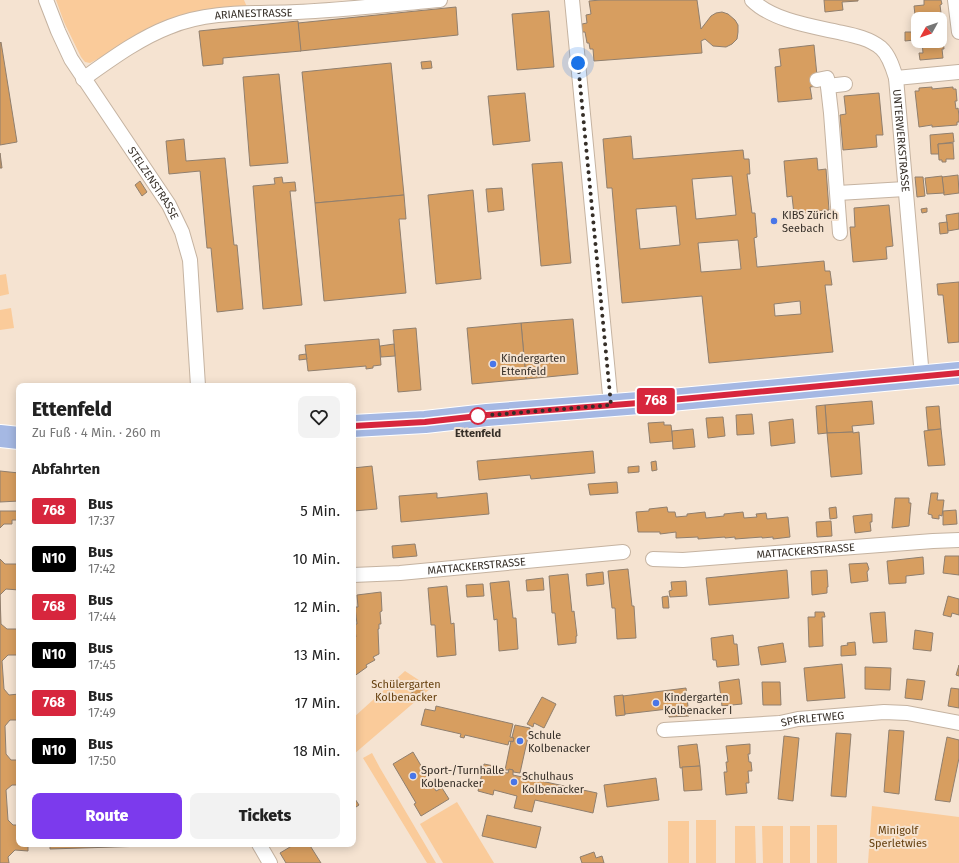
<!DOCTYPE html>
<html lang="de">
<head>
<meta charset="utf-8">
<style>
  :root { --surface:#fff; --page:#f2f2f2; --text:#222; --muted:#767676; --accent:#7c3aed }
  body { margin:0; font-family:"Fira Sans",sans-serif; background:var(--page); color:var(--text); height:100vh; display:flex; flex-direction:column; font-size:15px; white-space:nowrap }
  * { box-sizing:border-box; margin:0 }
  p { font-size:13px; color:var(--muted) }
  .icon { flex:none; width:22px; height:22px; fill:none; stroke:currentColor; stroke-width:2; stroke-linecap:round; stroke-linejoin:round }
  .map { position:relative; flex:1; overflow:hidden }
  .panel { position:absolute; left:16px; top:383px; width:340px; height:464px; display:flex; flex-direction:column; background:var(--surface); border-radius:8px; box-shadow:0 2px 10px #0003 }
  .panel>* { flex:none }
  .badge { padding:0 8px; border-radius:3px; font-size:14px; line-height:26px }
  .needle { width:26px; rotate:230deg }
  .fabs { position:absolute; left:911px; top:12px; display:grid; gap:8px }
  .fabs a { display:grid; place-items:center; width:36px; height:36px; border-radius:8px; background:var(--surface); box-shadow:0 2px 10px #0003; font-size:20px }
  .you { position:absolute; width:20px; height:20px; margin:-10px; border:3px solid #fff; border-radius:50%; background:#1a73e8; box-shadow:0 0 0 6px #1a73e833 }
  .map>.badge { position:absolute; translate:-50% -50%; box-shadow:0 0 0 2px #fff }
  h2 { padding:0 16px; font-size:15px; line-height:36px }
  .round { display:grid; place-items:center; flex:none; width:42px; height:42px; border-radius:8px; background:var(--page) }
  .overview { display:flex; align-items:center; justify-content:space-between; height:68px; padding:0 16px }
  h1 { font-size:19px; font-weight:800; line-height:30px }
  .button { display:flex; gap:8px; margin-top:auto; padding:8px 16px }
  .button a { flex:1; height:46px; border-radius:8px; background:var(--accent); color:#fff; font-size:16px; font-weight:800; line-height:46px; text-align:center }
  .button a+a { background:var(--page); color:var(--text) }
  ul { padding:0; list-style:none }
  li { display:flex; align-items:center; gap:12px; height:48px; padding:0 16px }
  li div { flex:1 }
  li b { display:block; font-size:15px }
  li em { font-style:normal }
  li .badge { min-width:44px; font-weight:700; text-align:center }
  .map>svg:first-child { display:block }
</style>
</head>
<body>
<div class="map">
<svg width="959" height="863" viewBox="0 0 959 863">
  <rect width="100%" height="100%" fill="#f5e3d1"/>
  <g fill="#facb9a">
    <path d="M56,0h188l3,7 -28,1 -15,2 -76,33 -38,20 -5,-1 -4,-5 -17,-35z"/>
    <path d="M6,274l3,20 -9,2v-21z"/>
    <path d="M11,308l3,20 -14,2v-20z"/>
    <path d="M405,671l26,17 -77,66 -1,-36z"/>
    <path d="M372,753l8,15 56,95h-9l-64,-105z"/>
    <path d="M457,802l37,61h-51l-23,-39z"/>
    <path d="M872,806l87,11v46h-91z"/>
    <rect x="696" y="820" width="20" height="43"/>
    <rect x="668" y="821" width="21" height="42"/>
    <rect x="817" y="825" width="20" height="38"/>
    <path d="M735,826h20l1,37h-21z"/>
    <path d="M762,826h21v37h-20z"/>
    <rect x="790" y="826" width="20" height="37"/>
  </g>
  <g fill="#d79e60" stroke="#907f6e" fill-rule="evenodd">
    <path d="M601,0h96l4,29 10,-13 5,-3 6,-1 6,2 7,6 3,5v7l-1,7 -5,5 -6,3 -13,-1 -8,-7 -4,2 1,12 -108,8 -1,-12h-3l-1,-6h-2l-2,-11h-3v-8l5,-1 -1,-8 5,-1 -2,-13z"/>
    <path d="M824,0h34v1l-16,1 1,8 -18,2z"/>
    <path d="M924,0h17l1,4 -2,1 1,8 -26,2 -1,-9 10,-1z"/>
    <path d="M456,7l2,28 -158,16 -2,-28z"/>
    <path d="M549,11l5,56 -37,3 -5,-56z"/>
    <path d="M298,21l3,30 -78,7v6l-20,2 -4,-35z"/>
    <path d="M905,32h9v8l-9,1z"/>
    <path d="M940,40h3l1,9h-2l1,9 -23,2 -1,-7h4l-1,-11z"/>
    <path d="M1,42l16,100 -17,3v-102z"/>
    <path d="M814,45l4,41 -8,1 2,12 -34,3 -3,-35 6,-1 -2,-17z"/>
    <path d="M431,61l1,7 -10,1 -1,-7z"/>
    <path d="M391,63l13,132 -89,8 -13,-131z"/>
    <path d="M279,74l9,89 -38,3 -7,-89z"/>
    <path d="M932,87v2l21,-2v2h3l1,12h-2l1,8 2,-1 1,8v6h-2v3l-25,2v-2l-13,2 -4,-36h4v-3z"/>
    <path d="M525,93l5,48 -37,4 -5,-49z"/>
    <path d="M879,93l4,42h-7l1,12 -34,3 -3,-35 6,-1 -2,-18z"/>
    <path d="M953,133l1,9 -16,2 1,10h-8l-1,-19z"/>
    <path d="M631,136l2,23 110,-9 1,9h5l1,15h-3l5,39h3l2,24 -3,1 3,29 67,-6 1,10h5l2,14h-7l8,67 -124,11 -7,-67 -80,7 -10,-115h-5l-4,-49zM732,176l4,39 -40,4 -4,-40zM676,206l4,39 -40,4 -4,-40zM738,240l3,29 -40,3 -3,-29zM800,301l1,13 -26,2 -1,-12z"/>
    <path d="M184,139l2,22 39,-3 9,87h3l6,64 -26,3 -6,-64h-4l-7,-77 -31,3 -3,-33z"/>
    <path d="M953,143l1,16h-8v3h-4v-2h-3l-1,-16z"/>
    <path d="M0,153l2,15h-2z"/>
    <path d="M817,158l1,12 8,-1 3,41 -35,4 -2,-18 -5,1 -3,-36z"/>
    <path d="M562,162l9,101 -30,3 -9,-102z"/>
    <path d="M958,175l1,18 -15,2 -2,-18z"/>
    <path d="M942,176l2,17 -17,1 -2,-16z"/>
    <path d="M282,177l1,6 12,-1 1,9h-6l12,114 -39,4 -10,-123 22,-2 -1,-6z"/>
    <path d="M915,177h8l2,19 -8,1z"/>
    <path d="M140,181l7,11 -5,4 -7,-11z"/>
    <path d="M502,188l2,22 -16,2 -2,-23z"/>
    <path d="M473,190l8,89 -45,5 -8,-89z"/>
    <path d="M404,195l2,24h-7l7,74 -82,8 -9,-98z"/>
    <path d="M889,205l4,41 -7,1 1,12 -34,3 -3,-35h5l-1,-19z"/>
    <path d="M927,208v4l-5,1 -1,-4z"/>
    <path d="M959,213v16l-11,2 -2,-16z"/>
    <path d="M947,222l1,11 -8,1 -1,-11z"/>
    <path d="M959,282v60l-11,1 -5,-48h-5l-1,-11z"/>
    <path d="M573,319l5,55 -52,5 -5,-56z"/>
    <path d="M521,323l5,56 -54,5 -5,-56z"/>
    <path d="M416,328l5,62 -23,2 -5,-62z"/>
    <path d="M379,339l2,26 -8,1v2l-7,1v-3l-58,5 -3,-26z"/>
    <path d="M394,344l1,12 -14,1 -1,-11z"/>
    <path d="M306,354l1,5 -8,1v-5z"/>
    <path d="M872,401l2,23 -22,2 1,6 -26,1 -2,-28z"/>
    <path d="M825,405l2,28 -9,1 -2,-28z"/>
    <path d="M939,406l2,23 -13,1 -2,-23z"/>
    <path d="M752,414l2,20 -17,1 -1,-20z"/>
    <path d="M723,417l2,19 -17,2 -2,-20z"/>
    <path d="M793,419l2,24 -24,3 -2,-24z"/>
    <path d="M664,422v3h7l2,16 -23,2 -2,-20z"/>
    <path d="M693,429l2,18 -22,2 -1,-18z"/>
    <path d="M941,429l4,36 -17,1 -4,-35z"/>
    <path d="M853,432v1l6,-1 3,42 -31,3 -4,-44z"/>
    <path d="M593,451l2,22 -64,6 -1,-4 -51,5 -2,-19z"/>
    <path d="M656,461l1,9 -5,1 -1,-9z"/>
    <path d="M372,466l5,43 -24,2v-43z"/>
    <path d="M639,466v6l-11,1v-6z"/>
    <path d="M0,471l19,2v28l-19,1z"/>
    <path d="M617,482l1,11 -28,2 -2,-11z"/>
    <path d="M437,493v5l50,-5 2,21 -88,8 -2,-26z"/>
    <path d="M931,493h7l-1,7h7l-2,16 -3,-1v4l-7,-1v-3l-4,-1z"/>
    <path d="M895,498h14v5h2l-2,23 -17,2z"/>
    <path d="M667,507l1,5h7l1,5 11,-1v-2l18,-2 1,6 18,-2v-2l19,-2 1,6 13,-1 -1,-3 10,-1 1,6 21,-2 2,20 -17,2v-2l-11,1v-1l-27,2v-2l-10,1v-1l-27,2v-2l-22,1v-6l-16,2v-2h-22l-2,-20 13,-1v-2z"/>
    <path d="M836,507l1,11 -7,1 -1,-11z"/>
    <path d="M956,510l1,14 -14,1v-14z"/>
    <path d="M0,511h17l1,9h-6v4h-8l-4,4z"/>
    <path d="M872,514v8h-2l1,9 -16,2 -2,-17z"/>
    <path d="M831,521l1,15 -15,1 -1,-15z"/>
    <path d="M415,544l2,12 -24,2 -1,-12z"/>
    <path d="M945,556h14v19l-16,-2z"/>
    <path d="M923,557l1,17 -18,2v7l-17,1 -2,-23z"/>
    <path d="M0,559l5,5h14v26l-13,-1 -6,6 1,29 6,5h12v26h-11l-6,6 2,28 5,6 10,-1v26h-9l-5,6 1,28 5,6h8v25h-7l-6,5 2,30 5,5h6v19h9v7l-13,-1 -7,7 1,6h-9z"/>
    <path d="M867,563l2,6 -2,3 1,9 -17,2 -2,-19z"/>
    <path d="M628,569l4,37h2l2,32 -19,1 -2,-31h-3l-4,-37z"/>
    <path d="M787,570l2,28 -80,7 -3,-27z"/>
    <path d="M827,570l1,17h-1v6l-15,2 -1,-24z"/>
    <path d="M603,572l1,12 -17,2 -1,-12z"/>
    <path d="M568,574l4,38 2,-1 3,25h-1v7l-18,2 -3,-32h-3l-3,-37z"/>
    <path d="M543,578l1,12 -17,1 -1,-11z"/>
    <path d="M509,581l4,37h3l2,31 -19,2 -2,-32 -3,1 -4,-37z"/>
    <path d="M686,581l1,15 -17,1 -1,-6 3,-1 -1,-8z"/>
    <path d="M483,584l1,12 -17,1 -1,-12z"/>
    <path d="M447,586l4,38 3,-1 2,32 -19,2 -2,-32h-4l-3,-37z"/>
    <path d="M381,592l1,19 -2,1 1,12h-2v5h-1l1,25 -6,3 2,3 -9,5 1,2 -14,10v-40h3l-2,-13h3l-2,-17h3l-1,-12z"/>
    <path d="M668,596l1,12h-6l-1,-11z"/>
    <path d="M948,596l11,3v16l-7,-2 -1,4 -8,-2z"/>
    <path d="M815,612h9l1,5h-3l1,29 -14,1 -1,-30h7z"/>
    <path d="M885,612l2,30 -14,1 -3,-30z"/>
    <path d="M915,630l18,3 -2,18 -18,-2z"/>
    <path d="M733,635l1,9h3l2,21 -22,2 -1,-7h-3l-2,-22z"/>
    <path d="M855,642l1,13 -15,1v-10l7,-1 -1,-2z"/>
    <path d="M783,643l3,19 -25,3 -3,-18z"/>
    <path d="M842,664l3,34 -38,3 -3,-33z"/>
    <path d="M959,665v11l-3,-1z"/>
    <path d="M865,667l26,1 -1,22 -25,-1z"/>
    <path d="M739,679l3,25 -20,2 -3,-24z"/>
    <path d="M907,679l18,2 -3,19 -17,-2z"/>
    <path d="M762,682h18l1,23h-18z"/>
    <path d="M417,683l7,9 -10,9 -5,-6 5,-4 -2,-3z"/>
    <path d="M686,688l3,28 -20,1 -1,-8 -43,5 -2,-18z"/>
    <path d="M951,688l8,1v19l-11,-2z"/>
    <path d="M623,695l2,20 -9,1 -2,-20z"/>
    <path d="M542,697l14,7 -12,24 -10,-5 -1,4 -6,-3z"/>
    <path d="M436,706l77,18 -3,13 4,1 -1,4 -4,-1 -1,4 -43,-10 -1,3 -4,-1 1,-3 -40,-9 4,-16 10,2z"/>
    <path d="M515,725l15,3 -10,45 -7,-1v-2h-8l6,-29 2,1 1,-4 -2,-1z"/>
    <path d="M889,730l15,1 -5,63 -15,-2z"/>
    <path d="M836,733l15,1 -5,63 -15,-1z"/>
    <path d="M784,736l15,2 -6,63 -15,-2z"/>
    <path d="M947,737l12,3v18l-9,44 -15,-2z"/>
    <path d="M697,744l3,22 -20,2 -2,-22z"/>
    <path d="M750,744v10h-2l1,8h2l1,9h-4l1,12h-3l1,10 -21,2 -2,-23h3l-1,-10h2l-2,-16z"/>
    <path d="M413,752l23,39 6,-3 7,11 -28,17 -7,-12 2,-1 -23,-39z"/>
    <path d="M484,764l15,3 -1,5 10,1 1,-4 4,1v5l84,18 -4,20 -58,-13 -3,12 -18,-4 3,-12 -23,-6 -1,5 -15,-4z"/>
    <path d="M700,766l2,24 -18,1 -2,-24z"/>
    <path d="M656,778l3,22 -52,7 -3,-22z"/>
    <path d="M353,796l6,9 -6,4z"/>
    <path d="M487,815l54,12 -5,21 -54,-12z"/>
    <path d="M50,844h159l-159,5z"/>
    <path d="M295,844h14l12,19h-35l-6,-10z"/>
    <path d="M594,852l2,6 6,-2 2,7h-22l-2,-6z"/>
  </g>
  <g fill="none" stroke-linecap="round" stroke-linejoin="round">
    <defs>
      <g id="street">
        <path id="s1" d="M46,0l12,31 13,28 98,146 13,27 8,28 8,126"/>
        <path d="M572,0l39,405"/>
        <path id="s2" d="M752,0c20,20 58,26 86,32 14,3 31,6 43,16 8,7 12,20 15,30l26,299"/>
        <path d="M955,0l4,32"/>
        <path d="M896,78l63,-6"/>
        <path id="s3" d="M83,79c27,-19 55,-40 86,-52 41,-17 85,-13 128,-15 48,-2 95,-8 143,-12"/>
        <path d="M817,80l10,-2 4,35 9,120"/>
        <path d="M828,86l17,-2"/>
        <path d="M838,193l67,-4"/>
        <path id="s4" d="M653,559l30,1 250,-19 26,-1"/>
        <path id="s5" d="M353,575l47,-2 223,-21"/>
        <path id="s6" d="M664,730l116,-7 18,-4 86,-7 23,1 52,10"/>
        <path d="M259,844l11,19"/>
      </g>
      <g id="primary">
        <path d="M353,426l72,-4 62,-7 152,-12 320,-30"/>
        <path d="M0,436l19,2"/>
      </g>
    </defs>
    <use href="#street" stroke="#c5b3a1" stroke-width="16"/>
    <use href="#primary" stroke="#fff" stroke-width="24"/>
    <use href="#street" stroke="#fff" stroke-width="14"/>
    <use href="#primary" stroke="#a5b8e3" stroke-width="22"/>
  </g>
  <g fill="none" stroke-linecap="round" stroke-linejoin="round">
    <defs>
      <path id="line" d="M353,426l72,-4 62,-7 152,-12 320,-30"/>
    </defs>
    <use href="#line" stroke="#fff" stroke-width="9"/>
    <use href="#line" stroke="#d7263d" stroke-width="6"/>
    <path stroke="#362f28" stroke-width="4" stroke-dasharray="0 7.2" d="M478,416l133,-11 -33,-342"/>
  </g>
  <g fill="#4976e8" stroke="#f5e3d1" stroke-width="1.5">
    <circle cx="774" cy="221" r="4"/>
    <circle cx="493" cy="364" r="4"/>
    <circle cx="656" cy="703" r="4"/>
    <circle cx="520" cy="741" r="4"/>
    <circle cx="413" cy="776" r="4"/>
    <circle cx="514" cy="782" r="4"/>
  </g>
  <circle fill="#fff" stroke="#d7263d" stroke-width="2" cx="478" cy="416" r="8"/>
  <g text-anchor="middle" stroke-width="4" stroke-linejoin="round" paint-order="stroke">
    <g font-size="11" fill="#362f28" stroke="#f5e3d1">
      <text dy="4" stroke="none"><textPath href="#s3" startOffset="187">ARIANESTRASSE</textPath></text>
      <text dy="4" stroke="none"><textPath href="#s2" startOffset="236">UNTERWERKSTRASSE</textPath></text>
      <text dy="4" stroke="none"><textPath href="#s1" startOffset="213">STELZENSTRASSE</textPath></text>
      <text dy="4" stroke="none"><textPath href="#s4" startOffset="153">MATTACKERSTRASSE</textPath></text>
      <text dy="4" stroke="none"><textPath href="#s5" startOffset="124">MATTACKERSTRASSE</textPath></text>
      <text dy="4" stroke="none"><textPath href="#s6" startOffset="149">SPERLETWEG</textPath></text>
    </g>
    <g font-size="11" fill="#362f28" stroke="#f5e3d1" text-anchor="start">
      <text x="782" y="219">KIBS Zürich<tspan x="782" dy="13">Seebach</tspan></text>
      <text x="501" y="362">Kindergarten<tspan x="501" dy="13">Ettenfeld</tspan></text>
      <text x="664" y="701">Kindergarten<tspan x="664" dy="13">Kolbenacker I</tspan></text>
      <text x="528" y="739">Schule<tspan x="528" dy="13">Kolbenacker</tspan></text>
      <text x="421" y="774">Sport-/Turnhalle<tspan x="421" dy="13">Kolbenacker</tspan></text>
      <text x="522" y="780">Schulhaus<tspan x="522" dy="13">Kolbenacker</tspan></text>
    </g>
    <g font-size="11" font-weight="bold" fill="#362f28" stroke="#f5e3d1">
      <text x="478" y="437">Ettenfeld</text>
    </g>
    <g font-size="11" fill="#66400f" stroke="#f5e3d1">
      <text x="406" y="688">Schülergarten<tspan x="406" dy="13">Kolbenacker</tspan></text>
      <text x="898" y="834">Minigolf<tspan x="898" dy="13">Sperletwies</tspan></text>
    </g>
  </g>
</svg>
<div class="fabs">
<a><svg class="needle" viewBox="-14 -14 28 28"><path d="M0-13l5 13h-10z" fill="#e53935"/><path d="M0 13l5-13h-10z" fill="#767676"/></svg></a>
</div>
<div class="you" style="left:578px;top:63px"></div>
<b class="badge" style="left:656px;top:401px;background:#d7263d;color:#fff">768</b>
<section class="panel">
<div class="overview"><div><h1>Ettenfeld</h1><p>Zu Fuß · 4 Min. · 260 m</p></div><a class="round"><svg class="icon" aria-label="heart" viewBox="0 0 24 24"><path d="M12 20l-8-8c-3-5 5-10 8-4 3-6 11-1 8 4z"/></svg></a></div>
<h2>Abfahrten</h2>
<ul>
<li><span class="badge" style="background:#d7263d;color:#fff">768</span><div><b>Bus</b><p>17:37</p></div><em>5 Min.</em></li>
<li><span class="badge" style="background:#000;color:#fff">N10</span><div><b>Bus</b><p>17:42</p></div><em>10 Min.</em></li>
<li><span class="badge" style="background:#d7263d;color:#fff">768</span><div><b>Bus</b><p>17:44</p></div><em>12 Min.</em></li>
<li><span class="badge" style="background:#000;color:#fff">N10</span><div><b>Bus</b><p>17:45</p></div><em>13 Min.</em></li>
<li><span class="badge" style="background:#d7263d;color:#fff">768</span><div><b>Bus</b><p>17:49</p></div><em>17 Min.</em></li>
<li><span class="badge" style="background:#000;color:#fff">N10</span><div><b>Bus</b><p>17:50</p></div><em>18 Min.</em></li>
</ul>
<div class="button"><a>Route</a><a>Tickets</a></div>
</section>
</div>
</body>
</html>
